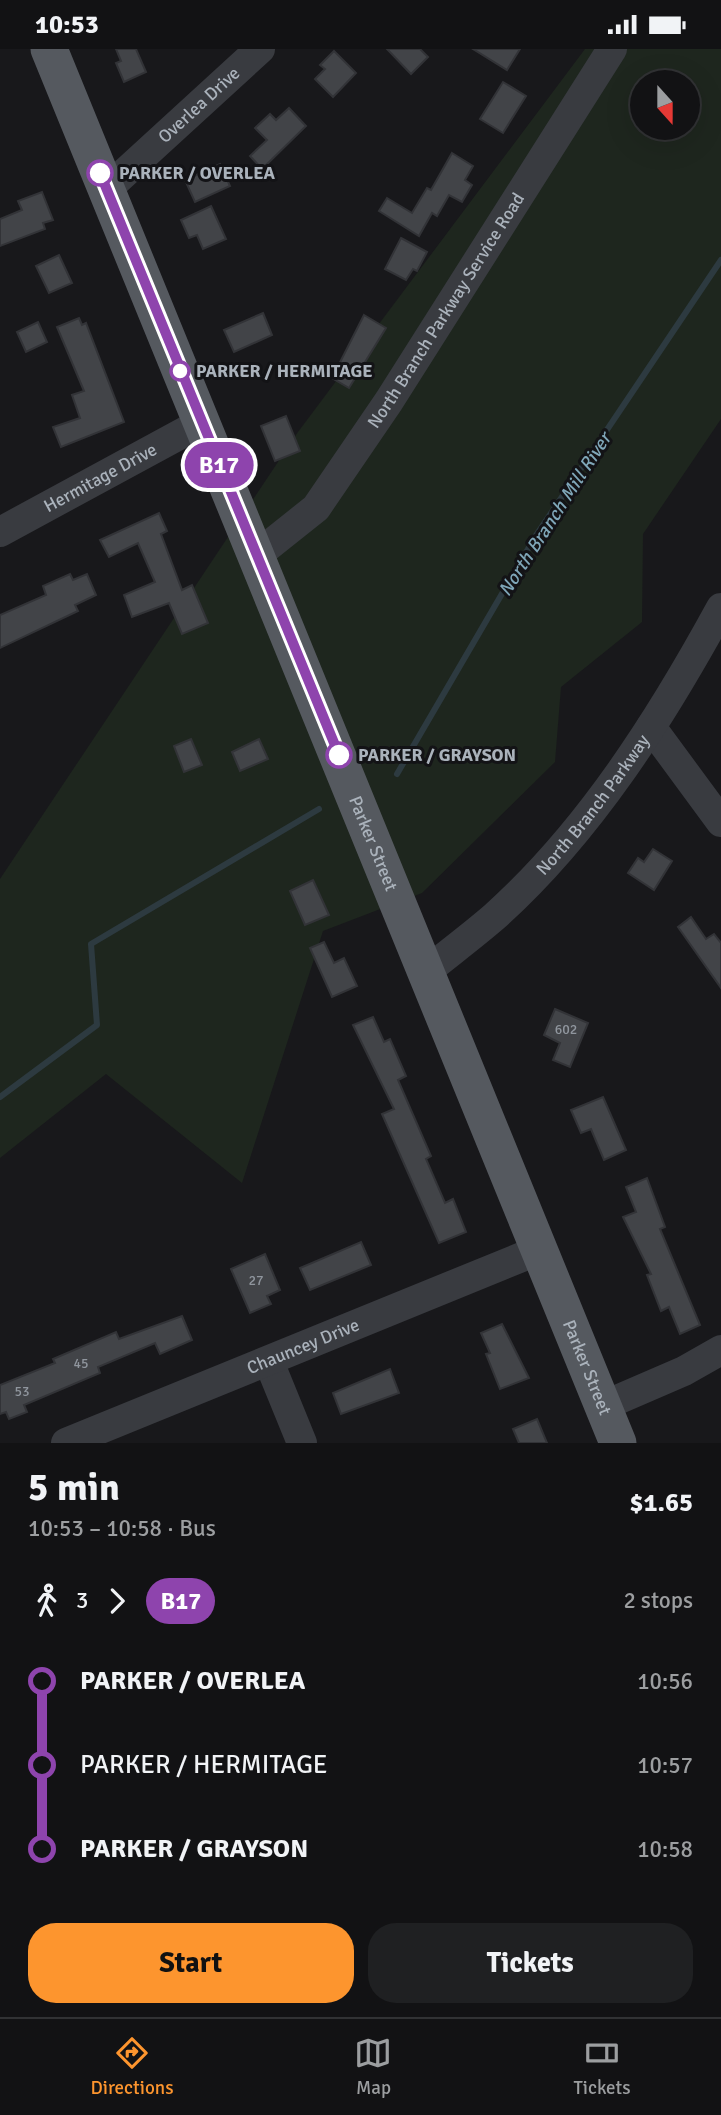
<!DOCTYPE html>
<html lang="en">
<head>
<meta charset="utf-8">
<style>
  :root { --surface:#121214; --page:#1f2022; --text:#f1f3f6; --muted:#9c9ea0; --line:#313234; --accent:#fd952e }
  body { margin:0; font-family:Signika,sans-serif; background:var(--page); color:var(--text); height:100vh; display:flex; flex-direction:column; font-size:26px; white-space:nowrap }
  * { box-sizing:border-box; margin:0 }
  p { font-size:23px; color:var(--muted) }
  .icon { flex:none; width:38px; height:38px; fill:none; stroke:currentColor; stroke-width:2; stroke-linecap:round; stroke-linejoin:round }
  .map { position:relative; height:1394px; overflow:hidden }
  .drawer { display:flex; flex-direction:column; background:var(--surface); flex:1 }
  .drawer>* { flex:none }
  .badge { padding:0 14px; border-radius:23px; font-size:24px; line-height:46px }
  .needle { width:46px; rotate:159deg }
  .buttons { position:absolute; left:630px; top:21px; display:grid; gap:14px }
  .buttons a { display:grid; place-items:center; width:70px; height:70px; border-radius:50%; background:var(--surface); box-shadow:0 7px 28px #0002,0 0 0 2px var(--line); font-size:35px }
  .map>.badge { position:absolute; translate:-50% -50%; box-shadow:0 0 0 4px #fff }
  .legs { display:flex; align-items:center; gap:10px; height:77px; padding:0 28px; font-size:23px }
  .legs p { margin-inline-start:auto }
  .summary { display:flex; align-items:center; justify-content:space-between; height:119px; padding:0 28px }
  h1 { font-size:38px; font-weight:700; line-height:52px }
  .primary-button { display:flex; gap:14px; margin-top:auto; padding:14px 28px }
  .primary-button a { flex:1; height:80px; border-radius:28px; background:var(--accent); color:#111; font-size:28px; font-weight:700; line-height:80px; text-align:center }
  .primary-button a+a { background:var(--page); color:var(--text) }
  ul { padding:0 28px; list-style:none }
  li { display:flex; align-items:center; gap:24px; height:84px; font-size:26px }
  li i { display:grid; place-items:center; width:10px; height:100%; margin:0 9px; background:currentColor }
  li i::after { content:''; width:18px; height:18px; margin:-9px; border:5px solid; border-radius:50%; background:var(--surface) }
  li p { margin-inline-start:auto }
  li:first-child i { background:linear-gradient(#0000 50%,currentColor 0) }
  li:last-child i { background:linear-gradient(currentColor 50%,#0000 0) }
  .status { display:flex; justify-content:space-between; align-items:center; height:49px; padding:0 35px; background:var(--surface); direction:ltr }
  .status svg { height:19px; fill:currentColor }
  .dock { display:flex; justify-content:space-around; align-items:center; height:98px; border-top:2px solid var(--line); background:var(--surface); font-size:19px; color:var(--muted) }
  .dock a { display:grid; justify-items:center; gap:4px }
  .dock .on { color:var(--accent) }
  .map>svg:first-child { display:block }
</style>
</head>
<body>
<div class="status"><b>10:53</b><svg viewBox="0 0 49 12"><path d="M0 12V9h3v3zM5 12V6h3v6zM10 12V3h3v9zM15 12V0h3v12zM26 1h20v11H26zM47 4h2v5h-2z"/></svg></div>
<div class="map">
<svg width="721" height="1394" viewBox="0 0 721 1394">
  <rect width="100%" height="100%" fill="#18181b"/>
  <path fill="#1e261e" fill-rule="evenodd" d="M585,0h136v370l-78,115 -1,88 -81,65 -6,75 -133,131 -99,38 -81,252 -136,-109 -106,84v-279l298,-447zM642,33h46v46h-46z"/>
  <g fill="none" stroke-linecap="round" stroke-linejoin="round">
    <g stroke="#2d3a40" stroke-width="6">
      <path d="M397,725l138,-237 186,-277"/>
      <path d="M0,1048l97,-72 -6,-81 228,-135"/>
    </g>
  </g>
  <g fill="#424448" stroke="#323337" stroke-width="2">
    <path d="M116,0h20l10,23 -22,10 -8,-19 5,-2z"/>
    <path d="M387,0h33l8,8 -17,17z"/>
    <path d="M473,0h47l-13,21z"/>
    <path d="M334,2l22,22 -23,24 -18,-18 10,-10 -5,-4z"/>
    <path d="M503,33l23,14 -23,37 -23,-14z"/>
    <path d="M289,59l17,18 -44,43 -12,-13 17,-16 -12,-12 15,-14 6,6z"/>
    <path d="M452,104l21,13 -8,14 7,5 -10,17 -13,-7 -12,21 -5,-3 -13,23 -40,-25 8,-13 25,15 15,-25 4,2z"/>
    <path d="M220,115l10,22 -35,16 -10,-22z"/>
    <path d="M42,143l11,28 -10,3 2,6 -45,17v-27l22,-9 -4,-9z"/>
    <path d="M211,157l15,33 -23,10 -6,-14 -8,3 -8,-18z"/>
    <path d="M401,189l26,14 -10,19 -4,-2 -7,11 -21,-11z"/>
    <path d="M59,206l13,28 -23,10 -13,-27z"/>
    <path d="M263,264l9,22 -38,17 -10,-22z"/>
    <path d="M364,266l22,13 -37,60 -17,-10z"/>
    <path d="M79,269l3,7 4,-2 38,99 -63,25 -8,-20 27,-9 -8,-23 12,-4 -27,-64z"/>
    <path d="M38,273l9,20 -21,10 -9,-20z"/>
    <path d="M286,367l14,35 -25,10 -14,-35z"/>
    <path d="M159,464l8,18 -6,3 21,56 10,-5 16,38 -26,11 -13,-31 -37,14 -8,-22 31,-13 -17,-39 -29,14 -9,-17z"/>
    <path d="M70,525l3,6 14,-6 9,21 -21,10 3,6 -78,37v-33l46,-20 -3,-9z"/>
    <path d="M191,690l11,26 -18,7 -10,-26z"/>
    <path d="M259,690l9,20 -28,12 -8,-19z"/>
    <path d="M653,800l19,12 -18,29 -26,-17 10,-15 6,4z"/>
    <path d="M313,831l16,35 -24,10 -15,-34z"/>
    <path d="M691,868l15,22 8,-5 7,9v45l-43,-61z"/>
    <path d="M324,893l10,21 10,-5 13,28 -25,11 -22,-49z"/>
    <path d="M555,960l33,14 -18,44 -17,-7 7,-17 -16,-8z"/>
    <path d="M373,968l11,25 6,-3 16,37 -8,4 33,76 -5,3 19,44 8,-4 13,33 -27,11 -57,-129 12,-5 -41,-84z"/>
    <path d="M603,1048l23,53 -22,10 -13,-31 -10,4 -10,-23z"/>
    <path d="M647,1129l18,49 -5,2 40,96 -20,9 -11,-27 -8,4 -14,-36 4,-1 -28,-57 13,-5 -10,-25z"/>
    <path d="M361,1193l10,23 -61,25 -10,-22z"/>
    <path d="M265,1205l15,36 -13,6 4,8 -21,9 -19,-44z"/>
    <path d="M182,1267l10,24 -32,14 -5,-11 -57,24 2,6 -76,32 3,7 -18,7 -3,-7 -6,2v-29l55,-22 -2,-4 63,-27 3,7z"/>
    <path d="M502,1275l27,54 -29,11 -14,-35 4,-1 -9,-20z"/>
    <path d="M390,1320l9,24 -58,21 -8,-21z"/>
    <path d="M537,1370l10,24h-28l-6,-14z"/>
  </g>
  <g fill="none" stroke-linecap="round" stroke-linejoin="round">
    <g stroke="#393b40" stroke-width="30">
      <path id="s1" d="M106,141l154,-141"/>
      <path id="s2" d="M0,483l201,-109"/>
      <path id="s3" d="M257,506l59,-47 73,-107 223,-352"/>
      <path d="M651,678l70,95"/>
      <path id="s4" d="M427,922c22,-18 45,-35 67,-54 95,-85 167,-199 227,-309"/>
      <path d="M269,1313l33,81"/>
      <path d="M603,1357l81,-35 37,-21"/>
      <path id="s5" d="M66,1394l473,-193"/>
    </g>
    <path stroke="#55595f" stroke-width="37" id="s6" d="M49,0l569,1394"/>
  </g>
  <g fill="none" stroke-linecap="round" stroke-linejoin="round">
    <defs>
      <path id="line-1" d="M100,124l239,582"/>
    </defs>
    <use href="#line-1" stroke="#fff" stroke-width="16"/>
    <use href="#line-1" stroke="#8e44ad" stroke-width="10"/>
  </g>
  <g fill="#fff" stroke="#8e44ad" stroke-width="3.5">
    <circle cx="100" cy="124" r="12"/>
    <circle cx="180" cy="322" r="9"/>
    <circle cx="339" cy="706" r="12"/>
  </g>
  <g text-anchor="middle" stroke-width="6" stroke-linejoin="round" paint-order="stroke">
    <g font-size="14" fill="#90969e">
      <text x="566" y="985">602</text>
      <text x="256" y="1236">27</text>
      <text x="81" y="1319">45</text>
      <text x="22" y="1347">53</text>
    </g>
    <g font-size="18" fill="#aab2bb" stroke="#131316">
      <text dy="6" stroke="none"><textPath href="#s1" startOffset="126">Overlea Drive</textPath></text>
      <text dy="6" stroke="none"><textPath href="#s3" startOffset="312">North Branch Parkway Service Road</textPath></text>
      <text dy="6" stroke="none"><textPath href="#s2" startOffset="114">Hermitage Drive</textPath></text>
      <text dy="6" stroke="none"><textPath href="#s4" startOffset="236">North Branch Parkway</textPath></text>
      <text dy="6" stroke="none"><textPath href="#s6" startOffset="858">Parker Street</textPath></text>
      <text dy="6" stroke="none"><textPath href="#s5" startOffset="256">Chauncey Drive</textPath></text>
      <text dy="6" stroke="none"><textPath href="#s6" startOffset="1424">Parker Street</textPath></text>
    </g>
    <g font-size="18" font-weight="bold" fill="#aab2bb" stroke="#131316" text-anchor="start">
      <text x="119" y="130">PARKER / OVERLEA</text>
      <text x="196" y="328">PARKER / HERMITAGE</text>
      <text x="358" y="712">PARKER / GRAYSON</text>
    </g>
    <g font-size="19" font-style="italic" fill="#7fa6b8" stroke="#131316">
      <text transform="translate(554 465) rotate(-57)" y="7">North Branch Mill River</text>
    </g>
  </g>
</svg>
<div class="buttons">
<a><svg class="needle" viewBox="-14 -14 28 28"><path d="M0-13l5 13h-10z" fill="#e53935"/><path d="M0 13l5-13h-10z" fill="#9c9ea0"/></svg></a>
</div>
<b class="badge" style="left:219px;top:416px;background:#8e44ad;color:#fff">B17</b>
</div>
<section class="drawer">
<div class="summary"><div><h1>5 min</h1><p>10:53 – 10:58 · Bus</p></div><b>$1.65</b></div>
<div class="legs"><svg class="icon" aria-label="walk" viewBox="0 0 24 24"><circle cx="13" cy="4" r="2"/><path d="M13 8l-2 6 4 7M11 14l-3 7M7 12l3-4h3l4 4"/></svg>3<svg class="icon" aria-label="forward" viewBox="0 0 24 24"><path d="M9 5l7 7-7 7"/></svg><b class="badge" style="background:#8e44ad;color:#fff">B17</b><p>2 stops</p></div>
<ul>
<li><i style="color:#8e44ad"></i><b>PARKER / OVERLEA</b><p>10:56</p></li>
<li><i style="color:#8e44ad"></i><span>PARKER / HERMITAGE</span><p>10:57</p></li>
<li><i style="color:#8e44ad"></i><b>PARKER / GRAYSON</b><p>10:58</p></li>
</ul>
<div class="primary-button"><a>Start</a><a>Tickets</a></div>
</section>
<nav class="dock">
<a class="on"><svg class="icon" aria-label="directions" viewBox="0 0 24 24"><path d="M12 3l9 9-9 9-9-9zM9 14v-3h6M13 9l2 2-2 2"/></svg>Directions</a>
<a><svg class="icon" aria-label="map" viewBox="0 0 24 24"><path d="M3 6l6-2 6 2 6-2v14l-6 2-6-2-6 2zM9 4v14M15 6v14"/></svg>Map</a>
<a><svg class="icon" aria-label="tickets" viewBox="0 0 24 24"><path d="M3 7h18v10H3zM15 7v10"/></svg>Tickets</a>
</nav>
</body>
</html>
